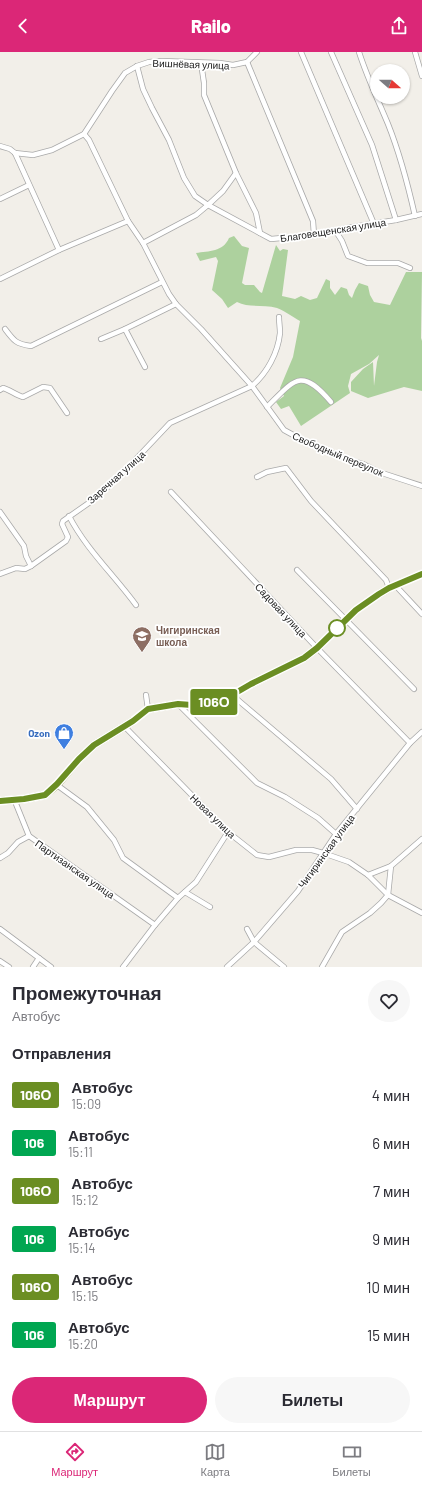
<!DOCTYPE html>
<html lang="ru">
<head>
<meta charset="utf-8">
<style>
  :root { --surface:#fff; --page:#f7f7f7; --text:#2b2b33; --muted:#7c7c81; --line:#e1e1e2; --accent:#db2777 }
  body { margin:0; font-family:Barlow,sans-serif; background:var(--page); color:var(--text); height:100vh; display:flex; flex-direction:column; font-size:15px; white-space:nowrap }
  * { box-sizing:border-box; margin:0 }
  p { font-size:13px; color:var(--muted) }
  .icon { flex:none; width:22px; height:22px; fill:none; stroke:currentColor; stroke-width:2; stroke-linecap:round; stroke-linejoin:round }
  .map { position:relative; height:915px; overflow:hidden }
  .side { display:flex; flex-direction:column; background:var(--surface); flex:1 }
  .side>* { flex:none }
  .badge { padding:0 8px; border-radius:3px; font-size:14px; line-height:26px }
  .needle { width:26px; rotate:111deg }
  .fabs { position:absolute; left:370px; top:12px; display:grid; gap:8px }
  .fabs a { display:grid; place-items:center; width:40px; height:40px; border-radius:50%; background:var(--surface); box-shadow:0 1px 3px #0004; font-size:20px }
  .map>.badge { position:absolute; translate:-50% -50%; box-shadow:0 0 0 2px #fff }
  h2 { padding:0 12px; font-size:15px; line-height:36px }
  .round { display:grid; place-items:center; flex:none; width:42px; height:42px; border-radius:21px; background:var(--page) }
  .headline { display:flex; align-items:center; justify-content:space-between; height:68px; padding:0 12px }
  h1 { font-size:19px; font-weight:800; line-height:30px }
  .action { display:flex; gap:8px; margin-top:auto; padding:8px 12px }
  .action a { flex:1; height:46px; border-radius:24px; background:var(--accent); color:#fff; font-size:16px; font-weight:800; line-height:46px; text-align:center }
  .action a+a { background:var(--page); color:var(--text) }
  ul { padding:0; list-style:none }
  li { display:flex; align-items:center; gap:12px; height:48px; padding:0 12px }
  li div { flex:1 }
  li b { display:block; font-size:15px }
  li em { font-style:normal }
  li .badge { min-width:44px; font-weight:700; text-align:center }
  header { display:flex; justify-content:space-between; align-items:center; height:52px; padding:0 12px; background:var(--accent); color:#fff; font-size:18px; font-weight:800 }
  .menu { display:flex; justify-content:space-around; align-items:center; height:56px; border-top:1px solid var(--line); background:var(--surface); font-size:11px; color:var(--muted) }
  .menu a { display:grid; justify-items:center; gap:2px }
  .menu .on { color:var(--accent) }
  .map>svg:first-child { display:block }
</style>
</head>
<body>
<header><svg class="icon" aria-label="back" viewBox="0 0 24 24"><path d="M15 5l-7 7 7 7"/></svg>Railo<svg class="icon" aria-label="share" viewBox="0 0 24 24"><path d="M12 15V3M7 8l5-5 5 5M5 13v7h14v-7"/></svg></header>
<div class="map">
<svg width="422" height="915" viewBox="0 0 422 915">
  <rect width="100%" height="100%" fill="#f2efe9"/>
  <path fill="#add19e" d="M234,184l8,10 7,2 -7,35 3,2h9l6,7 2,1 14,-48 4,6 3,-2 5,1 -6,46 13,3 6,-3 9,4 7,-2 9,-19 4,2v7l5,7 6,-8 6,2 2,6 3,3 3,-8 4,-7 9,3 2,9 4,7 16,3 16,-33h16l-1,66 1,3v50l-18,-4 -36,11 -17,-7v-9l12,-13 10,-7 1,24 3,-24 2,-7 -10,9 -18,10 -3,12 2,7 -49,33 -12,-20 -8,3 -5,-7 8,-6 -4,-8 13,-31 7,-36c-7,-4 -15,-10 -23,-13 -13,-4 -29,0 -40,-6l-9,6 -6,-9 -10,-9 6,-29 -2,-4 -16,4 -4,-8c13,-2 27,-1 33,-15z"/>
  <g fill="none" stroke-linecap="round" stroke-linejoin="round">
    <defs>
      <g id="street">
        <path d="M301,0l73,172"/>
        <path d="M331,0l41,93 24,75"/>
        <path d="M359,0c8,25 19,48 29,72 12,30 20,61 27,92"/>
        <path d="M415,0l7,24"/>
        <path d="M247,10l66,159 1,14"/>
        <path d="M201,11l3,20v12l32,78 20,40 4,20"/>
        <path d="M137,14l6,23 9,19 17,32 15,38 11,18 13,9 15,-14 13,-18"/>
        <path d="M84,82l5,6 39,81 15,22 26,51 7,10 25,25 51,57 32,44 22,12 38,16 19,6 16,8 43,14"/>
        <path d="M0,94l10,3 5,4 44,97"/>
        <path d="M15,101l18,2 19,-5 32,-16 28,-43 13,-18 12,-7 12,-4 13,-1 58,2 13,2 14,-3 10,-10"/>
        <path d="M0,147l29,-14"/>
        <path d="M335,178l7,11 6,15 19,7h31l12,5"/>
        <path d="M143,191l53,-28 12,-10 63,34 43,-4 33,-7 49,-8 26,-6"/>
        <path d="M0,227l59,-29 69,-29"/>
        <path d="M5,277c9,12 11,15 26,17l131,-64"/>
        <path d="M125,277l20,38"/>
        <path d="M101,287l24,-10 51,-25"/>
        <path d="M0,338l3,-2c7,2 13,7 20,9l20,-10 7,1 17,25"/>
        <path d="M267,355c28,-28 34,-40 64,-5"/>
        <path d="M257,425l10,-5 19,-4 25,33 75,79 3,8"/>
        <path d="M171,440l146,156 93,95"/>
        <path d="M0,460l24,34 2,10 5,10"/>
        <path d="M69,464c17,33 45,59 67,89"/>
        <path d="M297,518l117,119"/>
        <path d="M0,522l16,-6 9,1 6,-3 35,-25 2,-4 -6,-13 1,-3 30,-21 25,-22 52,-55 82,-37c15,-13 26,-33 28,-53 0,-5 -1,-11 -1,-16"/>
        <path d="M395,533l27,29"/>
        <path d="M146,643l2,14"/>
        <path d="M232,643l99,84 26,30"/>
        <path d="M178,652l79,79 28,14 33,21 18,16"/>
        <path d="M124,674l104,106 29,23 12,2 27,-7h16l11,3 26,9 19,13 20,20 34,18"/>
        <path d="M57,733l30,22 27,33 9,18 55,40"/>
        <path d="M14,747l15,37 126,89"/>
        <path d="M0,806l8,-5 10,-11 11,-6"/>
        <path d="M368,823l23,-9"/>
        <path d="M185,840l25,15"/>
        <path d="M0,877l51,38"/>
        <path d="M247,877l7,13 30,25"/>
        <path d="M0,909l9,6"/>
        <path d="M33,915l6,-9"/>
        <path d="M123,915l32,-42 23,-27 18,-16 32,-50"/>
        <path d="M227,915l27,-25 44,-51 38,-57 74,-91 12,-11"/>
        <path d="M322,915l20,-35 28,-19 11,-10 7,-8 3,-29 31,-27"/>
      </g>
      <path id="secondary" d="M0,749l24,-2 21,-4 12,-10 22,-26 15,-14 39,-24 15,-12 30,-5 14,1 17,-2 11,-3 12,-5 19,-11 53,-26 13,-10 39,-38 23,-16 10,-6 33,-14"/>
    </defs>
    <use href="#street" stroke="#a9a9a9" stroke-width="6"/>
    <use href="#secondary" stroke="#707d05" stroke-width="8"/>
    <use href="#street" stroke="#fff" stroke-width="4.5"/>
    <use href="#secondary" stroke="#f7fabf" stroke-width="6"/>
  </g>
  <g fill="none" stroke-linecap="round" stroke-linejoin="round">
    <defs>
      <path id="line" d="M0,749l24,-2 21,-4 12,-11 22,-25 15,-14 39,-24 15,-12 30,-5 14,1 17,-2 11,-3 12,-5 19,-11 53,-26 13,-10 39,-38 23,-16 10,-6 33,-14"/>
    </defs>
    <use href="#line" stroke="#fff" stroke-width="9"/>
    <use href="#line" stroke="#6b8e23" stroke-width="6"/>
  </g>
  <defs>
    <symbol id="school-pin" viewBox="-11 -11 22 30"><path d="M0 17L-7.5 6A9.5 9.5 0 1 1 7.5 6Z" fill="#8d6e63" stroke="#fff"/><path d="M0-5L7-2L0 1L-7-2ZM-4 1L0 2.5L4 1V4Q0 6-4 4Z" fill="#fff"/></symbol>
    <symbol id="shop-pin" viewBox="-11 -11 22 30"><path d="M0 17L-7.5 6A9.5 9.5 0 1 1 7.5 6Z" fill="#3f7fe0" stroke="#fff"/><path d="M-5-2.5h2.3a2.7 3.5 0 0 1 5.4 0H5L5.5 6h-11ZM-1.5-2.5h3a1.5 2.3 0 0 0-3 0Z" fill="#fff"/></symbol>
  </defs>
  <g fill-rule="evenodd">
    <use href="#school-pin" x="131" y="573" width="22" height="30"/>
    <use href="#shop-pin" x="53" y="670" width="22" height="30"/>
  </g>
  <circle fill="#fff" stroke="#6b8e23" stroke-width="2" cx="337" cy="576" r="8"/>
  <g text-anchor="middle" stroke-width="3.5" stroke-linejoin="round" paint-order="stroke">
    <g font-size="10" fill="#222" stroke="#fff">
      <text transform="translate(191 12) rotate(2)" y="4">Вишнёвая улица</text>
      <text transform="translate(333 178) rotate(-9)" y="4">Благовещенская улица</text>
      <text transform="translate(338 402) rotate(23)" y="4">Свободный переулок</text>
      <text transform="translate(116 425) rotate(-42)" y="4">Заречная улица</text>
      <text transform="translate(281 558) rotate(47)" y="4">Садовая улица</text>
      <text transform="translate(213 764) rotate(44)" y="4">Новая улица</text>
      <text transform="translate(326 799) rotate(-54)" y="4">Чигиринская улица</text>
      <text transform="translate(75 817) rotate(35)" y="4">Партизанская улица</text>
    </g>
    <g font-size="10" font-weight="bold" fill="#785e54" stroke="#fff" text-anchor="start">
      <text x="156" y="582">Чигиринская<tspan x="156" dy="12">школа</tspan></text>
    </g>
    <g font-size="10" font-weight="bold" fill="#366cbe" stroke="#fff" text-anchor="end">
      <text x="50" y="685">Ozon</text>
    </g>
  </g>
</svg>
<div class="fabs">
<a><svg class="needle" viewBox="-14 -14 28 28"><path d="M0-13l5 13h-10z" fill="#e53935"/><path d="M0 13l5-13h-10z" fill="#7c7c81"/></svg></a>
</div>
<b class="badge" style="left:214px;top:650px;background:#6b8e23;color:#fff">106О</b>
</div>
<section class="side">
<div class="headline"><div><h1>Промежуточная</h1><p>Автобус</p></div><a class="round"><svg class="icon" aria-label="heart" viewBox="0 0 24 24"><path d="M12 20l-8-8c-3-5 5-10 8-4 3-6 11-1 8 4z"/></svg></a></div>
<h2>Отправления</h2>
<ul>
<li><span class="badge" style="background:#6b8e23;color:#fff">106О</span><div><b>Автобус</b><p>15:09</p></div><em>4 мин</em></li>
<li><span class="badge" style="background:#00a651;color:#fff">106</span><div><b>Автобус</b><p>15:11</p></div><em>6 мин</em></li>
<li><span class="badge" style="background:#6b8e23;color:#fff">106О</span><div><b>Автобус</b><p>15:12</p></div><em>7 мин</em></li>
<li><span class="badge" style="background:#00a651;color:#fff">106</span><div><b>Автобус</b><p>15:14</p></div><em>9 мин</em></li>
<li><span class="badge" style="background:#6b8e23;color:#fff">106О</span><div><b>Автобус</b><p>15:15</p></div><em>10 мин</em></li>
<li><span class="badge" style="background:#00a651;color:#fff">106</span><div><b>Автобус</b><p>15:20</p></div><em>15 мин</em></li>
</ul>
<div class="action"><a>Маршрут</a><a>Билеты</a></div>
</section>
<nav class="menu">
<a class="on"><svg class="icon" aria-label="directions" viewBox="0 0 24 24"><path d="M12 3l9 9-9 9-9-9zM9 14v-3h6M13 9l2 2-2 2"/></svg>Маршрут</a>
<a><svg class="icon" aria-label="map" viewBox="0 0 24 24"><path d="M3 6l6-2 6 2 6-2v14l-6 2-6-2-6 2zM9 4v14M15 6v14"/></svg>Карта</a>
<a><svg class="icon" aria-label="tickets" viewBox="0 0 24 24"><path d="M3 7h18v10H3zM15 7v10"/></svg>Билеты</a>
</nav>
</body>
</html>
